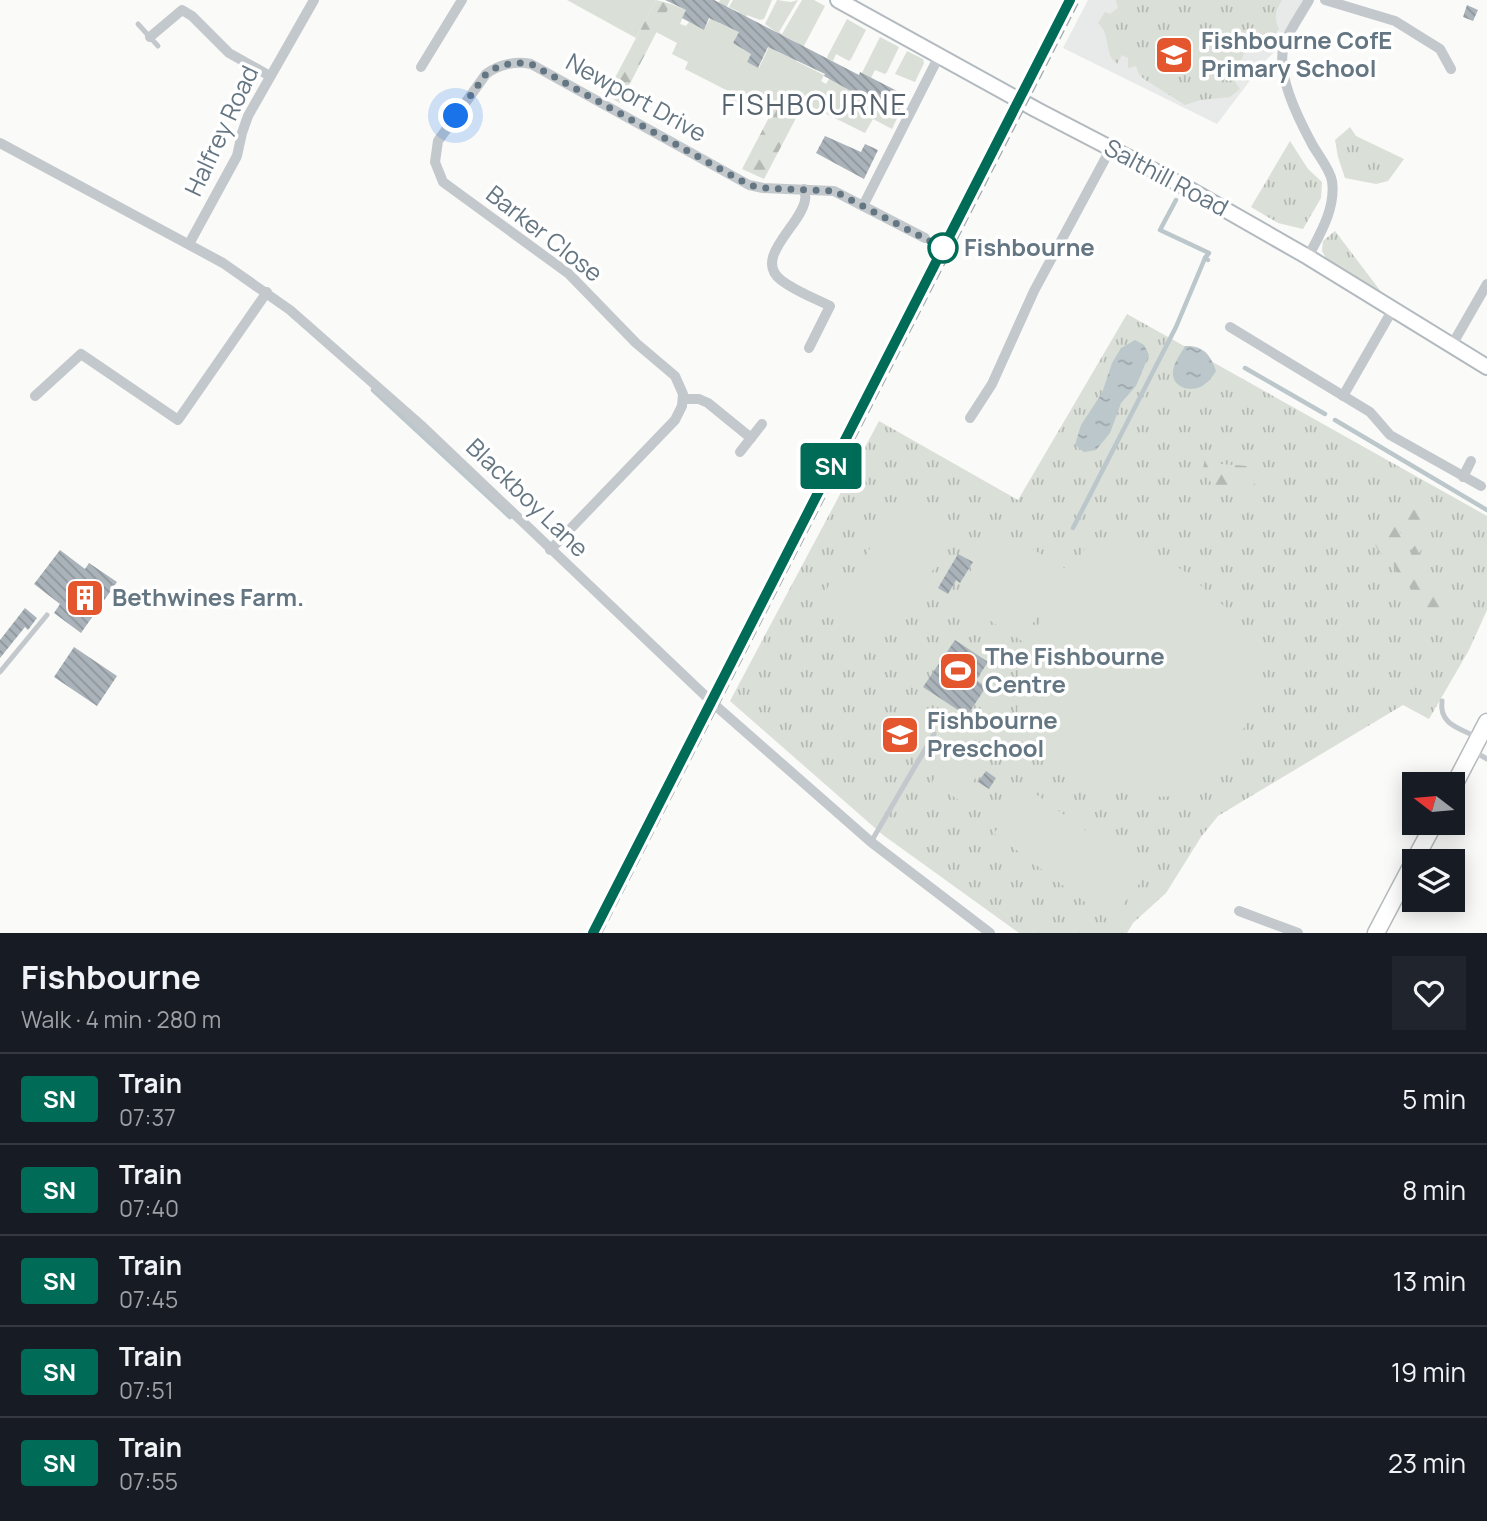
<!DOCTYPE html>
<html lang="en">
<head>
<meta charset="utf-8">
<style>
  :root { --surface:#171b24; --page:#20242c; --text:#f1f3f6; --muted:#9ea1a6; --line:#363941 }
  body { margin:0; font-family:Manrope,sans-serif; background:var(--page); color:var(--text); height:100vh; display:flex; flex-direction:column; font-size:26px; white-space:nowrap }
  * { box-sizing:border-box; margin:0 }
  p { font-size:23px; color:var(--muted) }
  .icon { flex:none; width:38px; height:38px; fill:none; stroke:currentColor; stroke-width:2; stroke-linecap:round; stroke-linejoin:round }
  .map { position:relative; height:933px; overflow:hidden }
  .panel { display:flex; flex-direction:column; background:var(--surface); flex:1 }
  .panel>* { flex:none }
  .badge { padding:0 14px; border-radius:5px; font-size:24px; line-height:46px }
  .needle { width:46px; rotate:286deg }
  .fabs { position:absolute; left:1402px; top:772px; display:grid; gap:14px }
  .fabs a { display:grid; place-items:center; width:63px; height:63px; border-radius:0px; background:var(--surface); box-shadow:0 4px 18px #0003; font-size:35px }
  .you { position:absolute; width:35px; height:35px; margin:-18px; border:5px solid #fff; border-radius:50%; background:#1a73e8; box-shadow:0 0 0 10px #1a73e833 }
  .map>.badge { position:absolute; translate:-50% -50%; box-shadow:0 0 0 4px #fff }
  .round { display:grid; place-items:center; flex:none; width:74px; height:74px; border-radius:0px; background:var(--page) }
  .head { display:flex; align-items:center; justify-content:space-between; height:119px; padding:0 21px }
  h1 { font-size:33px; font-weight:700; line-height:52px }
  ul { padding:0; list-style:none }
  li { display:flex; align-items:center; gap:21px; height:91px; padding:0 21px; border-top:2px solid var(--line) }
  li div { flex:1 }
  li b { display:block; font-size:26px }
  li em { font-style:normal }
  li .badge { min-width:77px; font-weight:700; text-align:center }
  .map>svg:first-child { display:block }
</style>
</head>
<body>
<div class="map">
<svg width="1487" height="933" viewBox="0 0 1487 933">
  <defs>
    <pattern id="grass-tufts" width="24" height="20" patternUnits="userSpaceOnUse" patternTransform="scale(1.75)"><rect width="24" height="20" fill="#dadfd7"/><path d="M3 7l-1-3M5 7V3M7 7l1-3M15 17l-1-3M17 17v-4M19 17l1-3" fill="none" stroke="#b4b9b4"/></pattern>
    <pattern id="forest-firs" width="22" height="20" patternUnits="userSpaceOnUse" patternTransform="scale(1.75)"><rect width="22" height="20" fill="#dadfd7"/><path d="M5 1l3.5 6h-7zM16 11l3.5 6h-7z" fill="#b4b9b4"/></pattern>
    <pattern id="water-ripples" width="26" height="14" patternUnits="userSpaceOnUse" patternTransform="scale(1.75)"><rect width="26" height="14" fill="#bbc7cb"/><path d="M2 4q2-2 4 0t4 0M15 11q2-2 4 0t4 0" fill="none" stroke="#9ca6aa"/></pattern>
    <pattern id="building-back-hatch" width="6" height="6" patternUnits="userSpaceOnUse" patternTransform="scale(1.75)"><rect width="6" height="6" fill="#aab3b9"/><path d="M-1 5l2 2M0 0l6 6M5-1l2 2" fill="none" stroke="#8e969c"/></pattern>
  </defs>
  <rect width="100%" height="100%" fill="#fafaf8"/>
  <path fill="#e8e9e9" d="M1088,0h220l-21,40 -23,22 -47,62 -154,-76z"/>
  <g fill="url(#grass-tufts)">
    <path d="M1116,0h166c-7,10 -8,18 -3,29l-8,9 -8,-3 -14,10 -8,15 5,8 -11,14 5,7 -10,8 -30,3 -15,5 -41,-26 -5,-5 -3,-8 -8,2v-10l-6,-3 -5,9c-14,-11 -5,-28 -19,-41l7,-11 5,2 8,-6z"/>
    <path d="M1350,127l6,9 48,23 -16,22 -12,3 -31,-6 -7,-21 -3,-17z"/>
    <path d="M1290,141l18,28 14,13 -1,16 -18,31 -25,-6 -27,-16z"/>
    <path d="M1335,231l47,62 -55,-33 -5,-9 1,-10z"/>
    <path d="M1127,314l360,202v94l-18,40 -40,69 -26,-14 -185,111 -17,21 -35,56 -33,30 -6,10h-108l-136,-98 -153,-134 149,-280 139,79z"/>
  </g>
  <g fill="url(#forest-firs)">
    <path d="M656,0l15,4 -51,99 -14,-8z"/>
    <path d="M793,98l11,5 -40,76 -22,-10 34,-65z"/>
    <path d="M1206,452l15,12 26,2 9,20 -19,7 -24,-7 -10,-17z"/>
    <path d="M1401,507l13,1 17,10 -11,10 -22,2 6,7 -7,12 7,2v12l6,4 2,-18 5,-6 6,4 -5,8 1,6 6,2 4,14 7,-1 3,6 -7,6 11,5 4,9 -4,6 -25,1 -7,-13 1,-4 -8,-15 -6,-1c-2,-3 -2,-7 -3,-10 -2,-4 -9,-6 -12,-10 -21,-21 0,-40 18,-49z"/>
  </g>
  <g fill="#dadfd7" fill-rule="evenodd">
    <path d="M567,0h89l-20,38z"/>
    <path d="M720,0h10l-11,23 12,5 8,-16 -10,-5 4,-7h39l-8,19 -4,1 -13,-5 -13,28 10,7 8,2 -5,10 12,6 17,-36 -11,-8 12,-24 14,2 7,-2 -19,32 3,2 20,-34h12l11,6 -29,55 28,14 -3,6 5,3 4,-6 22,11 -2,5 22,10 5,-8 4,7 19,9 -8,17 -19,-10 -8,14 -71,-35 -7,11 -11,-5 -4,8 -28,-14 -6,11 -11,-5 5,-11 -47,-24 3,-7 -16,-8 5,-11 -21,-11 15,-28 15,6 -6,14 6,2 3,-4 15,8zM782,35l14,7 -7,15 -15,-7z"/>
    <path d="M847,19l19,11 -15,29 -2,2 -13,-7 -3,7 -6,-3 1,-3z"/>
    <path d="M880,37l19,10 -12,25 -2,2 -10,-4 -4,8 -9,-5z"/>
    <path d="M907,51l16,8 1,4 -9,19 -20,-8z"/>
    <path d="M898,501l56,34 -48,80 -13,-7 -17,30 -58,-34 18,-31 14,9z"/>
    <path d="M997,528l69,41 -44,72 -68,-43z"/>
    <path d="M1115,537l68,33 57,50 20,49 -12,53 -30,46 -27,28 -48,1 -46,-9 -46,-28 -17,-16 -17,-21 1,-55 5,-19 61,-99z"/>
    <path d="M961,739l28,19 -29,43 -28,-19z"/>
    <path d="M1029,789l117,86 -36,46 -116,-88z"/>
  </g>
  <g fill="url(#water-ripples)">
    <path d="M1135,340l9,5 5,10 -13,31 -15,17 -11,30 -14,17 -12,2 -9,-7 6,-20 21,-32 10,-30 9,-15z"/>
    <path d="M1185,346c18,-1 26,9 31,25 -3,5 -7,10 -11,13 -12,10 -34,4 -32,-13 1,-9 8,-17 12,-25z"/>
  </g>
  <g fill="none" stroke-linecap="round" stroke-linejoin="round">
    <g stroke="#bbc7cb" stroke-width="4.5">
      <path d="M1176,200l-16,30 49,23 -4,5"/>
      <path d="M1245,368l80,46"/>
      <path d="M373,390l137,127"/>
      <path d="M1335,420l152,90"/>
      <path d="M1073,528l103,-201 29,-69 3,2"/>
    </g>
  </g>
  <g fill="url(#building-back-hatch)">
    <path d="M665,0h49l145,75 1,-3 43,22 -3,6 4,2 -5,9 -25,-11 -2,4 -23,-10 2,-3 -27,-15 1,-2 -57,-27 -10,21 -11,-6 4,-8 -18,-11 6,-11 -30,-14 -5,12 -22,-12 4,-8z"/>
    <path d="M1467,5l11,5 -5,11 -10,-4z"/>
    <path d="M825,136l36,16 4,-8 13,6 -14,29 -48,-26z"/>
    <path d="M60,550l25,19 4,-6 28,19 -36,51 -27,-20 6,-9 -26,-20z"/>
    <path d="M958,554l15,8 -13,21 -4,-3 -8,14 -10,-6z"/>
    <path d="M25,608l12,10 -9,12 -3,-3 -25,31v-18z"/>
    <path d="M955,640l33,22 -12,18 10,7 -19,29 -44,-29z"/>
    <path d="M74,647l43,29 -20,30 -43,-29z"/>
    <path d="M891,722l25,14 -6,12 -26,-14z"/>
    <path d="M986,771l10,7 -7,11 -11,-7z"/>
  </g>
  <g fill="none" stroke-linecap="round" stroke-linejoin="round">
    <defs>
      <path id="secondary" d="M838,0l199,110 152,79 119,68 179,110"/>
      <g id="primary">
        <path d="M1452,789l35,-67"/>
        <path d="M1414,861l21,-39"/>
        <path d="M1376,933l38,-72"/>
      </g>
    </defs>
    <use href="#secondary" stroke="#b3babf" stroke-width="18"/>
    <use href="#primary" stroke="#b5babe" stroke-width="19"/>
    <g stroke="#c3c8cc" stroke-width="5">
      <path d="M138,24l20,22"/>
      <path d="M0,672l47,-57"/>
      <path d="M1442,701c-3,23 16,27 35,36"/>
      <path d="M1475,752l12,7"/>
      <path d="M871,842l63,-108"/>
    </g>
    <g stroke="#c3c8cc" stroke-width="10">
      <path d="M1325,0l70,21 45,28 11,20"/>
      <path d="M150,37l32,-27 10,6 37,37 41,23"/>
      <path d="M421,67l41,-67"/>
      <path d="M0,143l223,120 67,47 133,117 293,279 155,136 119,91"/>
      <path d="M804,189c1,4 2,7 1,11 -3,24 -53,58 -24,80 14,11 33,18 49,26l-21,42"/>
      <path d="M863,206l62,32"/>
      <path d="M189,244l48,-88 5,-23 6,-17 66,-116"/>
      <path d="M1308,257c12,-23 28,-49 24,-76 -2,-12 -14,-26 -20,-37 -14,-26 -38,-73 -27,-102 6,-14 16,-28 24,-42"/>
      <path d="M1230,327l140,85 20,23 91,51"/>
      <path d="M1452,345l35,-61"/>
      <path d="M35,396l46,-42 97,66 89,-128"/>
      <path d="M1343,396l50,-87"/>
      <path d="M683,399h16l9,4 43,35"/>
      <path d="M970,418l22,-34 42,-93 77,-143"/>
      <path d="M740,452l22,-28"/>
      <path d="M1463,477l8,-16"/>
      <path d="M550,550l125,-130 7,-14 1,-12 -8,-18 -39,-33 -67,-69 -126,-92 -8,-20 3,-21 48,-67c13,-10 30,-13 45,-10l218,121 14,3 71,3 29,15 76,-150"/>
      <path d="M1239,911l59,22"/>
    </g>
    <use href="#secondary" stroke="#fff" stroke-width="14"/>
    <use href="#primary" stroke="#fff" stroke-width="16"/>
    <path stroke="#a2aab0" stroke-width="4.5" stroke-dasharray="10 5" stroke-linecap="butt" d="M600,933l478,-933"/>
  </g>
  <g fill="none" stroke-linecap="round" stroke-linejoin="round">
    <defs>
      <path id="line" d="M593,933l477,-933"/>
    </defs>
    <use href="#line" stroke="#fff" stroke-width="16"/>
    <use href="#line" stroke="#006b56" stroke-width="10"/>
    <path stroke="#657683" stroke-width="7" stroke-dasharray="0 12.6" d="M456,116l30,-42c13,-10 30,-13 45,-10l218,121 14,3 71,3 109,57"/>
  </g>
  <defs>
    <symbol id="school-square" viewBox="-11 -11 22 22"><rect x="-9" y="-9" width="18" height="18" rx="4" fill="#e4572e" stroke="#fff"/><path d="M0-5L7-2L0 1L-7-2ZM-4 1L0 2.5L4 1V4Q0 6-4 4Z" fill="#fff"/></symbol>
    <symbol id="building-square" viewBox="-11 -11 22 22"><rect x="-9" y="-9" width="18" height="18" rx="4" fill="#e4572e" stroke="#fff"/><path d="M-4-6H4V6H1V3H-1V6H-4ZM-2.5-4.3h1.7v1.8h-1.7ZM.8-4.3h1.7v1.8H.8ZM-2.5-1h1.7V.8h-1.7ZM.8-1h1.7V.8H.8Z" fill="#fff"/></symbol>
    <symbol id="stadium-square" viewBox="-11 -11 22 22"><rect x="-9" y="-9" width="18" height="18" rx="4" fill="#e4572e" stroke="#fff"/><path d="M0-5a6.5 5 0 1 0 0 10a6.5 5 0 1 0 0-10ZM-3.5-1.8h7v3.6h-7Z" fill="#fff"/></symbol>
  </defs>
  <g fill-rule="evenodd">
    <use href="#school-square" x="1152" y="33" width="44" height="44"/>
    <use href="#building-square" x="63" y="576" width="44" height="44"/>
    <use href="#stadium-square" x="936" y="649" width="44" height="44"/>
    <use href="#school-square" x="878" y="713" width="44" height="44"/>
  </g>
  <circle fill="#fff" stroke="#006b56" stroke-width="3.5" cx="943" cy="248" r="14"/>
  <g text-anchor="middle" stroke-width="7" stroke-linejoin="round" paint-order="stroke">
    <g font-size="24" font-weight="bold" fill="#657683" stroke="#fff" text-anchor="start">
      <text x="1201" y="49">Fishbourne CofE<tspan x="1201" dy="28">Primary School</tspan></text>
      <text x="112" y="606">Bethwines Farm.</text>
      <text x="985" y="665">The Fishbourne<tspan x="985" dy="28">Centre</tspan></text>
      <text x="927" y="729">Fishbourne<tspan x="927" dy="28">Preschool</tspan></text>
    </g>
    <g font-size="24" fill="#657683" stroke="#fff">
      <text transform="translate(636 98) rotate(29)" y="8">Newport Drive</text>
      <text transform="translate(222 131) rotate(-65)" y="8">Halfrey Road</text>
      <text transform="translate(1166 178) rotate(28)" y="8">Salthill Road</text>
      <text transform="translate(544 234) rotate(38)" y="8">Barker Close</text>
      <text transform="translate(527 498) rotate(44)" y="8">Blackboy Lane</text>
    </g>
    <g font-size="24" font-weight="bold" fill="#657683" stroke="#fff" text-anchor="start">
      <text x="964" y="256">Fishbourne</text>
    </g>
    <g font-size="28" letter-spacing="2" fill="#57646e" stroke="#fff">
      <text x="815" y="115">FISHBOURNE</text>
    </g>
  </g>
</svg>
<div class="fabs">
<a><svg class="needle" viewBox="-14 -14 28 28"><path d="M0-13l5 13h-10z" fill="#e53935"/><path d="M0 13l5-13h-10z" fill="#9ea1a6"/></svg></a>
<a><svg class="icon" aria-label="layers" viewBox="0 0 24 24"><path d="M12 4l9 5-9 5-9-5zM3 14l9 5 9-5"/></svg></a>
</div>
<div class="you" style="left:456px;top:116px"></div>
<b class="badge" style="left:831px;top:466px;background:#006b56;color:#fff">SN</b>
</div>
<section class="panel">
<div class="head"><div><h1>Fishbourne</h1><p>Walk · 4 min · 280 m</p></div><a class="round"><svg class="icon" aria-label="heart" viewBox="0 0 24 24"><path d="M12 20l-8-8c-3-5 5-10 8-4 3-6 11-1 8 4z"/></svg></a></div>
<ul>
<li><span class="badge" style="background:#006b56;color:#fff">SN</span><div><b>Train</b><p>07:37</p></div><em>5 min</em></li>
<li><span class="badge" style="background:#006b56;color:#fff">SN</span><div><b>Train</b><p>07:40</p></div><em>8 min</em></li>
<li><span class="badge" style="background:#006b56;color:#fff">SN</span><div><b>Train</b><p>07:45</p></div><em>13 min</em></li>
<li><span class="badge" style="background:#006b56;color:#fff">SN</span><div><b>Train</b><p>07:51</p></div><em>19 min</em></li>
<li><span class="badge" style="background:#006b56;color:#fff">SN</span><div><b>Train</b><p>07:55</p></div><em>23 min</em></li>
</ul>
</section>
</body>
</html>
